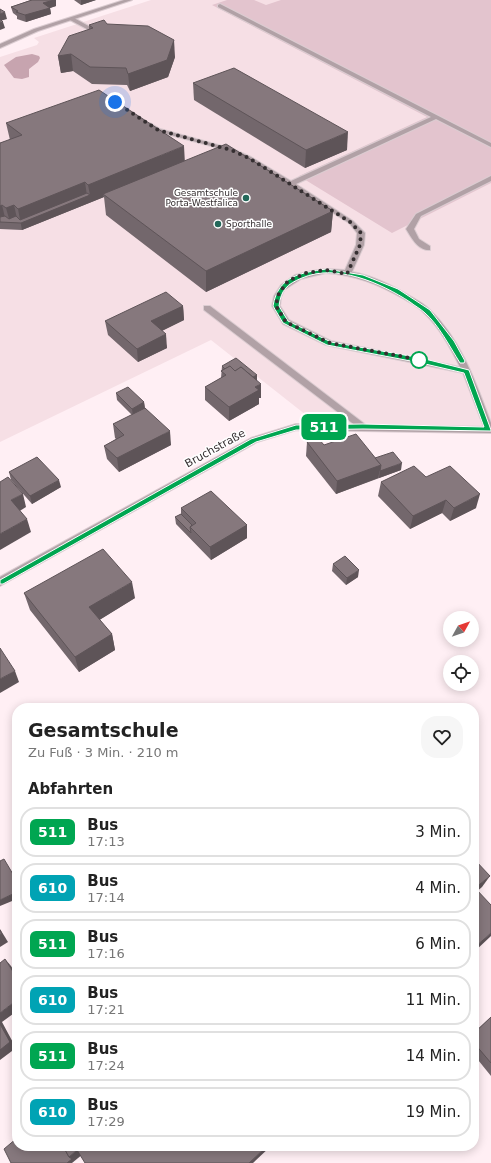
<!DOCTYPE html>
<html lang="de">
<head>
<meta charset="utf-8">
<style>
  :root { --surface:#fff; --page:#f6f6f6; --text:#222; --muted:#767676; --line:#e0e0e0 }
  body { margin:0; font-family:"DejaVu Sans",sans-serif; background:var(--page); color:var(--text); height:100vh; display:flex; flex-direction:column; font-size:15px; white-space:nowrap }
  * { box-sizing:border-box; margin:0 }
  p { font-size:13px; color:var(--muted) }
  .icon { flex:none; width:22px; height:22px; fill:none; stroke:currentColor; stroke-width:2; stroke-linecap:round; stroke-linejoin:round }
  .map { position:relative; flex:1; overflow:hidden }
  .drawer { position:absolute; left:12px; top:703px; width:467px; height:448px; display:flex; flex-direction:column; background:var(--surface); border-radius:16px; box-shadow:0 2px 10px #0003 }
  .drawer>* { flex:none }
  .badge { padding:0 8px; border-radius:6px; font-size:14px; line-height:26px }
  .needle { width:26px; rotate:50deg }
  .buttons { position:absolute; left:443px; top:611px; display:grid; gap:8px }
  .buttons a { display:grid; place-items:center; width:36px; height:36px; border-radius:50%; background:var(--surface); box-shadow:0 2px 10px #0003; font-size:20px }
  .you { position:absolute; width:20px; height:20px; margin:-10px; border:3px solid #fff; border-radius:50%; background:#1a73e8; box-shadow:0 0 0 6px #1a73e833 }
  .map>.badge { position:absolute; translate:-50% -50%; box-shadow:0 0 0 2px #fff }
  h2 { padding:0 16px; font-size:15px; line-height:36px }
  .round { display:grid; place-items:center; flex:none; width:42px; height:42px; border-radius:16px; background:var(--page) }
  .head { display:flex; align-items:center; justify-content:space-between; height:68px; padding:0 16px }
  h1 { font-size:19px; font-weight:600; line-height:30px }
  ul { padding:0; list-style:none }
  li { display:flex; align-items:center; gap:12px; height:50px; margin:0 8px 6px; padding:0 8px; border:2px solid var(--line); border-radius:16px }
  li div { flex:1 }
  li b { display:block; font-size:15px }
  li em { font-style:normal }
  li .badge { min-width:44px; font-weight:700; text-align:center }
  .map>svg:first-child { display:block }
</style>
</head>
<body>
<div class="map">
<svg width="491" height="1163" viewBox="0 0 491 1163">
  <rect width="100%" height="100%" fill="#ffeff4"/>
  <path fill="#f6dfe5" d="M151,0h340v428l-171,-2 -109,-86 -211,102v-385l37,-12 2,-3 -5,-4z"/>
  <path fill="#e3c4ce" d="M227,0h27l12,5 15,-5h210v183l-99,50 -93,-57 128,-59 -215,-112z"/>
  <path fill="#c7a4af" d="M32,54l7,2 1,2 -2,4 -9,7v8l-7,2 -8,-1 -10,-13 12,-8z"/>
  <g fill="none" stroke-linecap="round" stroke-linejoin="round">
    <defs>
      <g id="service">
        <path d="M220,4l271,139v4l-2,-1 -53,-27 -140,65 57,37 12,12 -1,12 -12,27c18,3 35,11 51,20 8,5 19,10 26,17 32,30 47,74 62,114v9h-5l-1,-2 -22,-57 -137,-28 -43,-21 -11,-18 2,-10 7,-11 14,-10 17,-4 14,-2 19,1 11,-25 1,-12 -8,-10 -102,-64 -18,-8 -73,-20 -11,-7 5,-1 10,6 73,20 18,8 40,24 140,-64 -213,-110v-2zM326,273c29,2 52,11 78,26 7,4 15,8 20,14 16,15 26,34 36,54l-129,-26 -42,-21 -9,-14 1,-9 3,-7 17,-11z"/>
        <path d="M70,18h4l29,16 -5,1 -28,-15z"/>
        <path d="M491,176v5l-70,35 -7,13 5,10 11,7v4c-12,1 -19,-13 -24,-21l10,-15z"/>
        <path d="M204,306h6l156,119 1,2 -1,2h-6l-156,-119z"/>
      </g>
      <g id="minor">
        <path d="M124,0h8l-94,31 -38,17v-4l34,-15z"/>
        <path d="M296,424l195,3v6l-195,-3 -39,12 -257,144v-9l251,-139z"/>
      </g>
    </defs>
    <use href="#service" stroke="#dbccd1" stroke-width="2"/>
    <use href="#minor" stroke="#dbccd1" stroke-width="2"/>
    <use href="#service" fill="#b1a1a6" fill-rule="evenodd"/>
    <use href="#minor" fill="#b1a1a6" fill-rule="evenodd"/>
  </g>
  <g fill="#73676c">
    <path d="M31,0h25v6l-6,2 1,6 -25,8 -9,-3v-3l-4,-3 -2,-6z"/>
    <path d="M74,0h22l-15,5z"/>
    <path d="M107,24l68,33 -7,20 -38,14 -3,-6 -35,-1 -19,-13 -12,2 -3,-17 31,-27v-4z"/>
    <path d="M193,83l154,67 -42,18 -111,-68z"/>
    <path d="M6,123l179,38 148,50 -2,21 -125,60 -100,-77 -2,-18 -82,33 -22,-1v-86l10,-3z"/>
    <path d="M183,306l1,14 -22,11 5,17 -29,14 -30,-27 -3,-14z"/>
    <path d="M222,366l35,9v5l4,18h-2v6l-30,17 -24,-21v-13l16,-9z"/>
    <path d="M116,393l28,9 1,6 26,37 -52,27 -12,-13 -3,-13 12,-7 -1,-1 -2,-14 19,-9 -15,-15z"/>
    <path d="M307,442l17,3 51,13 26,12 -65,24 -30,-38z"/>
    <path d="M9,472l52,15 -29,17 -21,-24z"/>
    <path d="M426,477l50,31 -26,13 -8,-8 -32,16 -32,-33 3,-14z"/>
    <path d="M181,508l66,17v13l-36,22 -35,-36 -1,-7 6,-3z"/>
    <path d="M333,564l25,13 -12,8 -14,-14z"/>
    <path d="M24,593l111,5 -36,22 13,14 3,16 -36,22 -49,-62z"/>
    <path d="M491,1017v59l-17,-21v-22z"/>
  </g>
  <g fill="#5e5458">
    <path d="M54,0h2v6l-6,2 1,6 -25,8 -1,-7 18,-12z"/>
    <path d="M81,0h15l-15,5z"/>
    <path d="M5,12l2,7 -7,2v-7z"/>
    <path d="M3,22l2,6 -5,2v-7z"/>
    <path d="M174,40l1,17 -7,20 -38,14 -2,-17z"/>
    <path d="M71,54l2,17 -12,2 -3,-17z"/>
    <path d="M348,132l-1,18 -42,18 1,-18z"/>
    <path d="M184,146l1,18 -82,30 1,3 -82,33 -4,-21 67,-27 2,14 3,-1 -2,-10z"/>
    <path d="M2,205l4,17h-6v-16z"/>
    <path d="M14,205l4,18 -8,-1 -4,-14z"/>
    <path d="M333,211l-2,21 -125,60v-21z"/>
    <path d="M183,306l1,14 -31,15 -2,-14z"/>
    <path d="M166,334l1,14 -29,14 -1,-13z"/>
    <path d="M257,375v8l-9,-3z"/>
    <path d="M261,384v14h-2v6l-30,17v-14l26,-20z"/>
    <path d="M144,402l1,8 -12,6 -1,-7z"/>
    <path d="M170,431l1,14 -52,27 -2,-14z"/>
    <path d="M402,463l-1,7 -22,8 1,-7z"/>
    <path d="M381,465l-3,13 -42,16 1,-13z"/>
    <path d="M59,480l2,7 -29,17 -2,-8z"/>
    <path d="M23,494l3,13 -11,7 -4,-14z"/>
    <path d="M480,494l-4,14 -26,13 4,-13z"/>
    <path d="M446,500l-4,13 -32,16 3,-13z"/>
    <path d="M27,519l4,13 -31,18v-16z"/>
    <path d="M247,525v13l-36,22 -1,-13z"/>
    <path d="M359,570l-1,7 -12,8 1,-7z"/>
    <path d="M132,582l3,16 -42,26 -4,-17z"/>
    <path d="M112,634l3,16 -36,22 -4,-15z"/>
    <path d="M15,671l4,11 -19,11v-14z"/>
    <path d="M490,876l-8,11 -8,7 1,-6z"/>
    <path d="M17,892v7l-17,7v-6z"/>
    <path d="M0,929l8,13 -8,5z"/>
    <path d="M491,933v3l-17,16v-4z"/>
    <path d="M5,959l6,7 6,10v2z"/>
    <path d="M17,1000v11l-15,11 14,26 -16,12v-47z"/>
    <path d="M267,1146h4l-18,17h-4z"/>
    <path d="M77,1150l6,4 -11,9h-5l2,-6z"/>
  </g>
  <g fill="#86787d" stroke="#5e5458">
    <path d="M32,0h22l-11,3 7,5 -25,7 -9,-3 2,-1 -7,-4z"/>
    <path d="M0,9l5,3 -5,2z"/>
    <path d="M0,19l3,3 -3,1z"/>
    <path d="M104,20l3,4 41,2 26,14 -7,20 -39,14 -2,-6 -36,-1 -19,-13 -13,2 11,-20 24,-8 -4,-3z"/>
    <path d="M234,68l114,64 -42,18 -113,-67z"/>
    <path d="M99,90l85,56 -96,39 -3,-3 -67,27 -4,-4 -8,3 -4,-3 -2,1v-63l22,-8 -16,-12z"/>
    <path d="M226,144l107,67 -127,60 -103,-77z"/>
    <path d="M87,193l3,2 -69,28 -21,-1v-5l5,-1 4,3 7,-3 4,4z"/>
    <path d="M166,292l17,14 -32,15 15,13 -29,15 -32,-28z"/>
    <path d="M236,358l21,17 -4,2 -12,-10 -6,4 -5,-5 -5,3 -3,-3z"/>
    <path d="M230,366l5,5 6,-4 20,17 -6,3 4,3 -30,17 -24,-20 21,-12 -5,-4z"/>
    <path d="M128,387l16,15 -12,7 -16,-16z"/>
    <path d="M145,408l25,23 -53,27 -13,-12 20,-11 -11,-11z"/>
    <path d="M356,434l25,31 -44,16 -30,-39 11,-4 6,7z"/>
    <path d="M393,452l9,11 -22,8 1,-6 -6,-7z"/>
    <path d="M37,457l22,23 -29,16 -21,-24z"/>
    <path d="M414,466l12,11 24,-11 30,28 -26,14 -8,-8 -33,16 -32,-34z"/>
    <path d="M8,477l15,17 -12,6 16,19 -27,15v-52z"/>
    <path d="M211,491l36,34 -37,22 -20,-20 6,-4 -15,-15z"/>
    <path d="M181,514l11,11 -2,2 1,6 -16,-16z"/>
    <path d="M103,549l29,33 -43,25 23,27 -37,23 -51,-64z"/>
    <path d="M345,556l14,14 -12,8 -14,-14z"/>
    <path d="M0,648l15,23 -15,8z"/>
    <path d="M4,859l13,22v11l-17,8v-39z"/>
    <path d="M474,859l16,17 -15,12 16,17v28l-17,15z"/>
    <path d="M0,930l2,4 -2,1z"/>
    <path d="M5,959l12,19v22l-17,13v-50z"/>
    <path d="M491,1017v46l-17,-20v-10z"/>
    <path d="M0,1024l10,18 -10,8z"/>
    <path d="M17,1138v8h46l6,11 3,2 -5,4h-56l-7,-14z"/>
    <path d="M63,1146h204l-18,17h-164l-8,-13 -8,7z"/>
  </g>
  <path fill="#00a651" stroke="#fff" d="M326,269l37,6 35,14 32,21 24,31 11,20 -1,2h-4c-10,-16 -22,-39 -35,-50 -4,-4 -10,-7 -15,-11 -29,-19 -74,-39 -108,-24 -15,6 -21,12 -23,28l9,15 43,21 90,16 48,12 22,60v1l-128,-2 -67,1 -40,12 -253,142h-3v-4l251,-141 45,-14 67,-1 121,3 -20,-54 -43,-10 -94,-18 -44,-22 -10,-17c5,-30 27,-33 53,-37z"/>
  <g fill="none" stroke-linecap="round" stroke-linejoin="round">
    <path stroke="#352f31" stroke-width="4" stroke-dasharray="0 7.2" d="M115,102l43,28 73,20 18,8 101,64 11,11 -1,12 -13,29 -21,-4 -20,3 -18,8 -10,14 -2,11 10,16 44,21 91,17h-2"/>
  </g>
  <g fill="#23685a" stroke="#fff" stroke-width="1.5">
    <circle cx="246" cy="198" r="4"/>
    <circle cx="218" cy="224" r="4"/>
  </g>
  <circle fill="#fff" stroke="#00a651" stroke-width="2" cx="419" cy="360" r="8"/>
  <g text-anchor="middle" stroke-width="3" stroke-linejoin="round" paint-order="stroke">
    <g font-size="9" fill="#352f31" stroke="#fff" text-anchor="end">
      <text x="238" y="196">Gesamtschule<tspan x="238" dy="10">Porta-Westfalica</tspan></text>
      <text x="226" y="227" text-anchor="start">Sporthalle</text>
    </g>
    <g font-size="11" fill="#352f31" stroke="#fff">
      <text transform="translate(215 448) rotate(-29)" y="4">Bruchstraße</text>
    </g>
  </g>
</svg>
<div class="buttons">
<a><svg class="needle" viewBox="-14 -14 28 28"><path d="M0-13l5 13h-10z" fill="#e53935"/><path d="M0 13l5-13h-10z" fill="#767676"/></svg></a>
<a><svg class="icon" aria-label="locate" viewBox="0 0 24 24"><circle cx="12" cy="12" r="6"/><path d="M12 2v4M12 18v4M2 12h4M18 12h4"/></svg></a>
</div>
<div class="you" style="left:115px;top:102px"></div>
<b class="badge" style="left:324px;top:427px;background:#00a651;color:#fff">511</b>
<section class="drawer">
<div class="head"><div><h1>Gesamtschule</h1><p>Zu Fuß · 3 Min. · 210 m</p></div><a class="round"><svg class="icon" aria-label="heart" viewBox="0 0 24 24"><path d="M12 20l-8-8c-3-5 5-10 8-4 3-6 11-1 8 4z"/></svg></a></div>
<h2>Abfahrten</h2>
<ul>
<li><span class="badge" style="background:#00a651;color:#fff">511</span><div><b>Bus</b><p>17:13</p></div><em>3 Min.</em></li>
<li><span class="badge" style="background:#00a3b4;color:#fff">610</span><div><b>Bus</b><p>17:14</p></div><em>4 Min.</em></li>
<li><span class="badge" style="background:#00a651;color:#fff">511</span><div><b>Bus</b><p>17:16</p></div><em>6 Min.</em></li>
<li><span class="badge" style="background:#00a3b4;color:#fff">610</span><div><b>Bus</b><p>17:21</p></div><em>11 Min.</em></li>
<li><span class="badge" style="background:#00a651;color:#fff">511</span><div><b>Bus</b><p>17:24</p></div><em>14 Min.</em></li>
<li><span class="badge" style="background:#00a3b4;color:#fff">610</span><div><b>Bus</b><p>17:29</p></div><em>19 Min.</em></li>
</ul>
</section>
</div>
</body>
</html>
